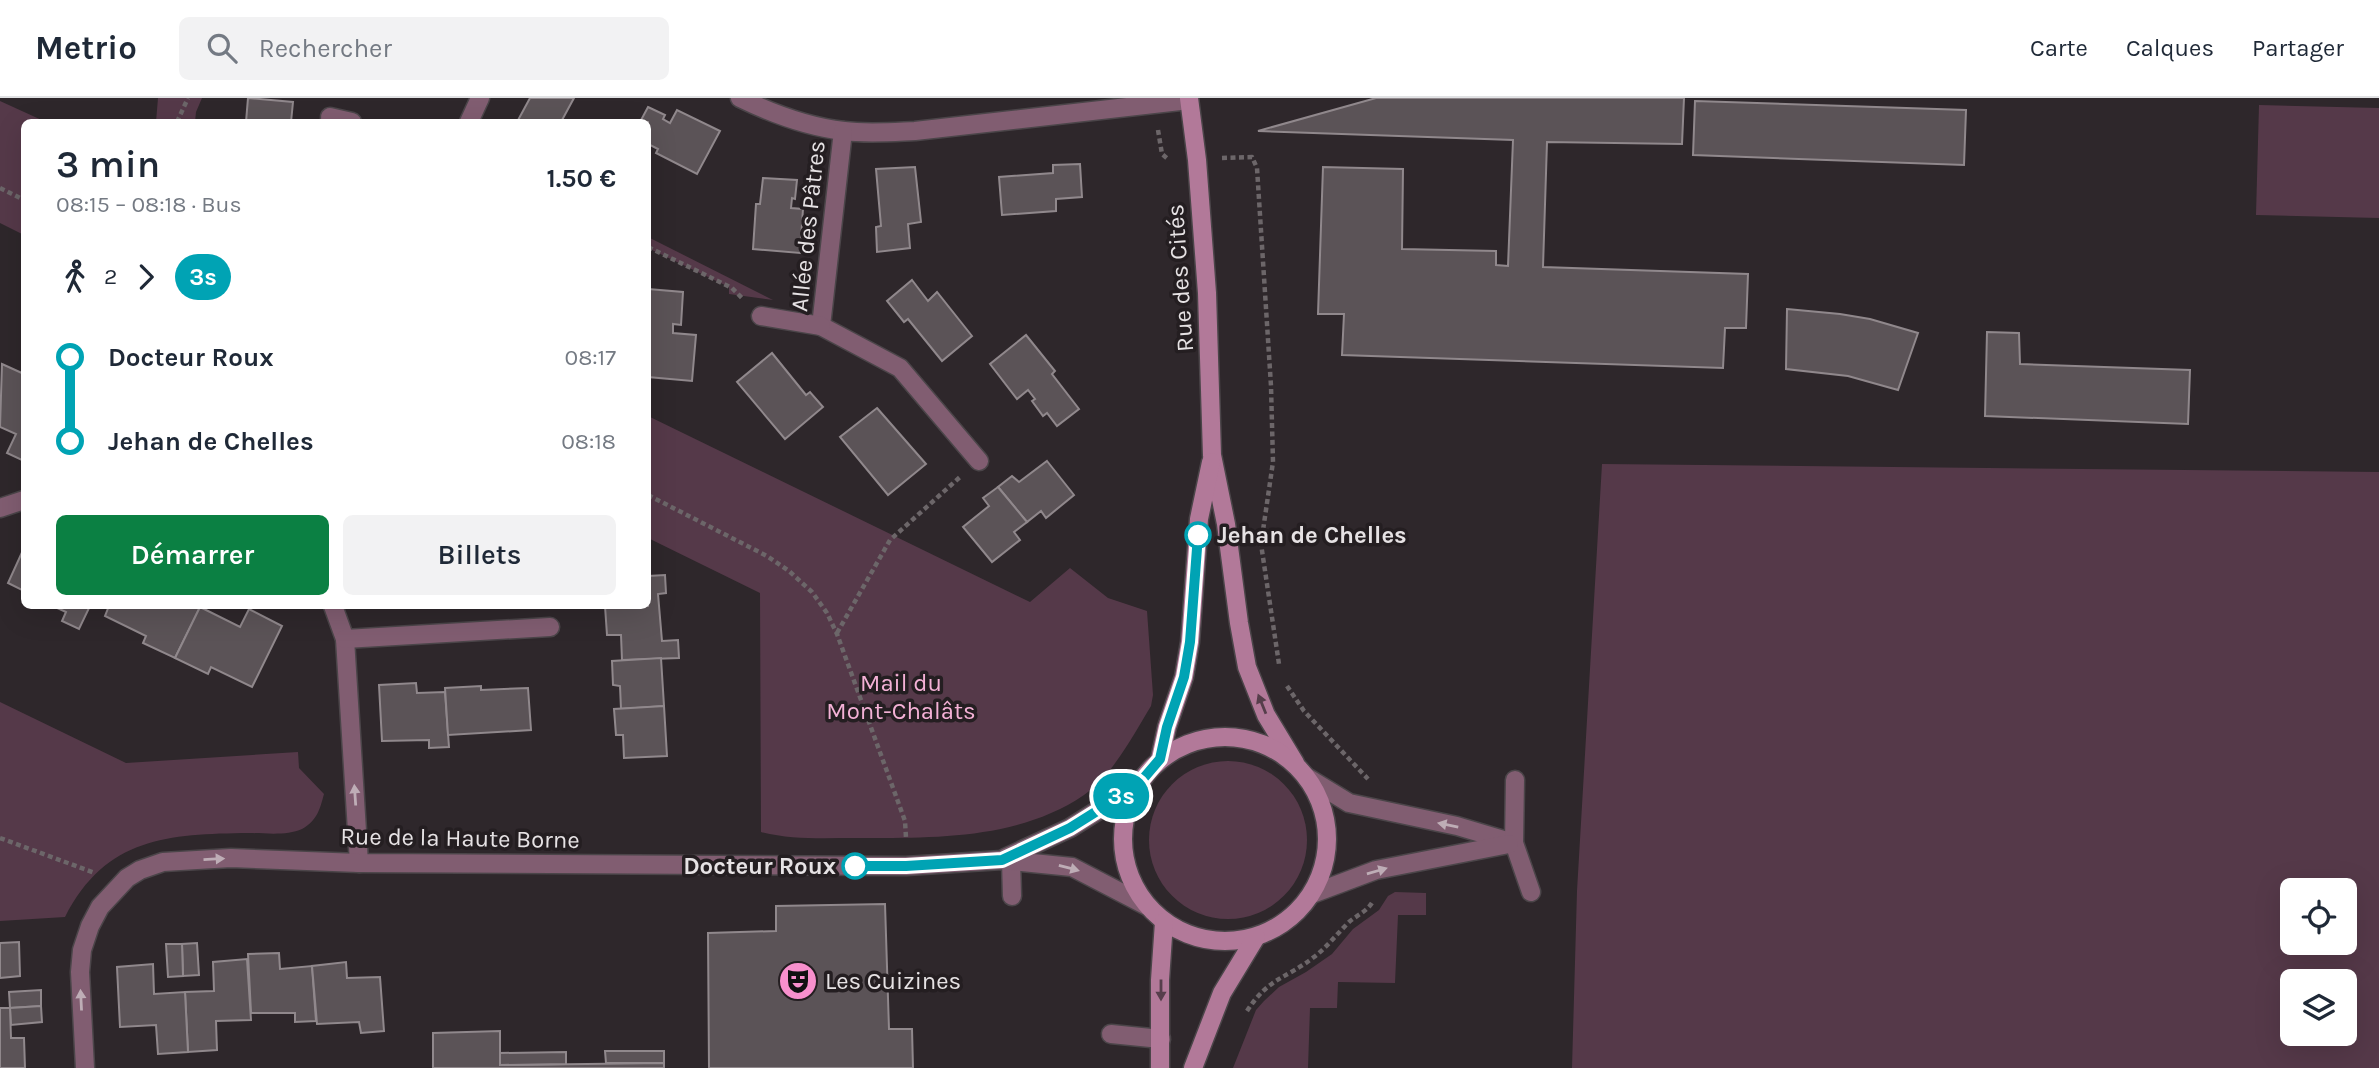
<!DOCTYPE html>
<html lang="fr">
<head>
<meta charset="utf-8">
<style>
  :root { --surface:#fff; --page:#f2f2f3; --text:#1f2937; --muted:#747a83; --line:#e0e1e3; --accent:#0b8043 }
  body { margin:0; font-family:Karla,sans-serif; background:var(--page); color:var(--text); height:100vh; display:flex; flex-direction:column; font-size:26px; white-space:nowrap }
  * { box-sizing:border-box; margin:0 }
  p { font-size:23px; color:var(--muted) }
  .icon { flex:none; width:38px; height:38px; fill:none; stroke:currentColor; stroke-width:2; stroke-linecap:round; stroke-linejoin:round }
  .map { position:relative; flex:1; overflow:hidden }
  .side { position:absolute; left:21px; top:21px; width:630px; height:490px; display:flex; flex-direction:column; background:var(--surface); border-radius:10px; box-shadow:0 7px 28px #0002 }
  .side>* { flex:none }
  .badge { padding:0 14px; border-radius:23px; font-size:24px; line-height:46px }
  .tools { position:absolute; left:2280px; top:780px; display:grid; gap:14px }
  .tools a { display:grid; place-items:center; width:77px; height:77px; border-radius:10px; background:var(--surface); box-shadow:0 7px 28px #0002; font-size:35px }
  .map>.badge { position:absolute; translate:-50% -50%; box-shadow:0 0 0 4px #fff }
  .legs { display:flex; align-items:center; gap:10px; height:77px; padding:0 35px; font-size:23px }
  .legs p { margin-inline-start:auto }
  .summary { display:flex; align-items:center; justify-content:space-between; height:119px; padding:0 35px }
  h1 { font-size:38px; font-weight:600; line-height:52px }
  .primary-button { display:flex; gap:14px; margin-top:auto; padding:14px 35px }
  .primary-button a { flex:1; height:80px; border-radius:10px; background:var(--accent); color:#fff; font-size:28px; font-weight:600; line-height:80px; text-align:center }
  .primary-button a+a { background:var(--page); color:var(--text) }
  ul { padding:0 35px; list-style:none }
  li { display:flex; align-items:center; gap:24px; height:84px; font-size:26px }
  li i { display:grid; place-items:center; width:10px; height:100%; margin:0 9px; background:currentColor }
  li i::after { content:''; width:18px; height:18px; margin:-9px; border:5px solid; border-radius:50%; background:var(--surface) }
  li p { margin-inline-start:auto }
  li:first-child i { background:linear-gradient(#0000 50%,currentColor 0) }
  li:last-child i { background:linear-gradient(currentColor 50%,#0000 0) }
  header { display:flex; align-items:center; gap:42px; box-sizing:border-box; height:98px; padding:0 35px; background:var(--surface); border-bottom:2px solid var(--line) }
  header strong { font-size:33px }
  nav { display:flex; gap:38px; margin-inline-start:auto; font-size:24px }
  .search { width:490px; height:63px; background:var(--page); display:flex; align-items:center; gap:18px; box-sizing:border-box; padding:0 24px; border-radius:10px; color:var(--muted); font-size:26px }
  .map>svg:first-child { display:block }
</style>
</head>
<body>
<header>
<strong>Metrio</strong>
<div class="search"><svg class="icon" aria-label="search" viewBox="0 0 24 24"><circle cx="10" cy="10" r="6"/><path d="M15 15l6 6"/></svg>Rechercher</div>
<nav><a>Carte</a><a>Calques</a><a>Partager</a></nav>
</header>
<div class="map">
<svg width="2379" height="970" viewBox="0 0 2379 970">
  <rect width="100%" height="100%" fill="#2e272b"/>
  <g fill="#553949" fill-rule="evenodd">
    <path d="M158,0h44l-6,14 -1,10h-39z"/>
    <path d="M0,3l46,21h-22v113l-24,-12z"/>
    <path d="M2259,7l120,3v110l-123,-3z"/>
    <path d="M648,139l125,63 -44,-6v-7l-81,-39z"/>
    <path d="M648,318l382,186 40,-34 38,30 39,13 6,84 -2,11c-17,28 -39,70 -67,89 -66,45 -151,43 -228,43 -32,0 -64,2 -95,-6l-1,-239 -112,-55z"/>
    <path d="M1602,366l777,8v596h-807l5,-177zM2292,793h53v52h-53zM2292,884h53v52h-53z"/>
    <path d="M0,604l126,61 172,-11 1,16 25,26c-4,15 -7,27 -22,35 -15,7 -37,4 -53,4 -81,1 -143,4 -184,84l-65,4z"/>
    <circle cx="1228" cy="742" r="79"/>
    <path d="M1395,794l31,1v22h-28l-3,68 -57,-1 -1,26h-27l-2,60h-75l23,-58 8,-9 15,-14 27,-15 26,-18 21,-25 26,-19 9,-14z"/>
  </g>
  <g fill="#5b5357" stroke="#90888c" stroke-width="2">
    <path d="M248,0l45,4 -2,20h-45z"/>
    <path d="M530,0h44l-13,24h-44z"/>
    <path d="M1376,0h308l-2,46 -135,-2 -4,125 205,7 -2,54h-21l-2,40 -381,-13 2,-41h-26l5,-147 80,2 -1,80 94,2v14l12,1 5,-126 -255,-9z"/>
    <path d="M1695,3l271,9 -2,55 -271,-10z"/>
    <path d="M648,9l17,8 -2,4 7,4 7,-13 43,21 -23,43 -41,-21 2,-4 -10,-5v-22h-8z"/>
    <path d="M1080,66l2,33 -26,2v12l-54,4 -3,-38 54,-4v-8z"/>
    <path d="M915,69l6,55 -13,2 2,24 -33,4 -1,-25 5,-1 -5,-57z"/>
    <path d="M763,80l34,2 -2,19 -3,-1 -1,10 12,1 -3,44 -47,-4 3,-45h4z"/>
    <path d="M912,182l16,21 9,-9 35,44 -30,25 -34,-42 -4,3 -17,-21z"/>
    <path d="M648,191l35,3 -2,33 -8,-1v9l23,2 -4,46 -44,-4z"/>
    <path d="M1787,211l53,5 30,5 48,14 -20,57 -50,-14 -62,-7z"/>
    <path d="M1987,234l32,1 1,31 170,6 -2,54 -203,-8z"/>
    <path d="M1026,237l29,36 -3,3 27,35 -22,17 -10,-13 -4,3 -11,-15 3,-2 -7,-9 -11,9 -27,-35z"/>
    <path d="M772,255l34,42 4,-3 13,15 -38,32 -48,-57z"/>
    <path d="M2,266l22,10v87l-17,-8 9,-19 -16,-7z"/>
    <path d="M877,310l49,56 -38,31 -48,-58z"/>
    <path d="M1047,363l27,34 -28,23 -5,-7 -14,11 -29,-35 14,-11 7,6z"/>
    <path d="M998,389l29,35 -13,10 6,8 -28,22 -29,-35 26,-21 -6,-8z"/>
    <path d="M24,450v43l-16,-8z"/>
    <path d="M665,477l1,18 -8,1 4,47 16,-1 1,18 -57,2 -1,-25h-14l-2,-29h43v-30z"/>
    <path d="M53,508h37l-11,23 -17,-8 4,-9z"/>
    <path d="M109,508h87l4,1 -25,51 -32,-15 3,-7 -41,-20z"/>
    <path d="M200,509l40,20 9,-18 33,17 -30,61 -41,-20 -3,7 -33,-16z"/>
    <path d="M661,560l3,48 -43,3 -1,-23 -7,-1 -1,-24z"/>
    <path d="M416,585l1,10 28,-1 4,55 -20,1v-8l-47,1 -3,-56z"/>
    <path d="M481,588v4l47,-2 3,42 -83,5 -3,-47z"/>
    <path d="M664,608l3,50 -43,2 -1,-23h-7l-2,-26z"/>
    <path d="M885,806l4,125h23l1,39h-204l-1,-135 68,-2v-25z"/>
    <path d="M19,844l1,34 -20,2v-35z"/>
    <path d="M197,845l2,32 -16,1 -1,-32z"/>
    <path d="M166,846h16l1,32 -15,1z"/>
    <path d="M279,855l1,16 32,-3 4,55 -21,1v-9h-44l-3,-59z"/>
    <path d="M247,861l4,61 -35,1 1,29 -29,2 -3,-60 29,-1 -1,-29z"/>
    <path d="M346,864l1,16 33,-1 4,54 -23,2 -2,-11 -42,2 -5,-58z"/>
    <path d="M153,866l1,30 31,-2 3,60 -30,2 -2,-29 -36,2 -3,-60z"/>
    <path d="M41,892v16l-31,2 -1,-16z"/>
    <path d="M41,908l1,16 -31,3 -1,-17z"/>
    <path d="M0,910h10l1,30h13l1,30h-25z"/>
    <path d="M500,933v34l164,-2v5h-231v-35z"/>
    <path d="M605,953h59v12h-58z"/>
    <path d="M566,954v12l-66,1v-12z"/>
  </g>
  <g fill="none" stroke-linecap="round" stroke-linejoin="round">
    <defs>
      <g id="lane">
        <path d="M1308,680l41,25 108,23 57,17"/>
        <path d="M1515,682l-1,63 17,49"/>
        <path d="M1011,762l1,36"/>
        <path d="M1312,796l64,-24 133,-26"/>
        <path d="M1111,936l50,5"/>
      </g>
      <g id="street">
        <path d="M740,0c31,15 69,29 104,33 23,3 48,1 71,0l274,-31"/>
        <path d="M330,19l22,5"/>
        <path d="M469,24l11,-24"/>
        <path d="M843,33l-22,195 79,42 79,93"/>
        <path d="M761,218l60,10"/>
        <path d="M0,410l24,-8"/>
        <path d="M333,508l12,33 14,224"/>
        <path d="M345,541l205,-12"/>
        <path d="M1005,760l65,-30 67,-42"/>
        <path d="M85,970l-5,-96 2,-22 8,-24 10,-19 27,-29 13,-8 23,-8 68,-4 128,5 547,3 96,-6 70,7 75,39"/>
      </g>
      <g id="secondary">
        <path d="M1189,0l8,62 10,133 5,162 14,69 13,99 8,44 19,48 29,48"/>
        <circle cx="1225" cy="741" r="102"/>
        <path d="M1160,661l7,-32 17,-50 6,-35 9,-123 12,-57"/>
        <path d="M1160,970v-88l4,-58"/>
        <path d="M1193,970l29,-75 34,-56"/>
      </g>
    </defs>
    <use href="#lane" stroke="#4b4549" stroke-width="21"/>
    <use href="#street" stroke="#4b4549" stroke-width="21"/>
    <use href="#secondary" stroke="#4b4549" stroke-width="21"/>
    <g stroke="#6c6669" stroke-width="4.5" stroke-dasharray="5 3.5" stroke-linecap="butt">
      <path d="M177,24l11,-24"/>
      <path d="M1158,32l4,24 7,6"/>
      <path d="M1222,60l30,-1 5,11 14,218 2,76 -12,82 18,120"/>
      <path d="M0,90l24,12"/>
      <path d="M648,149l84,41 10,10"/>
      <path d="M648,397l119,61 22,15 23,21 15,21 10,21 68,187 1,17"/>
      <path d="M837,535l53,-93 70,-63"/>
      <path d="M1287,588l17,25 64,68"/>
      <path d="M0,740l95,35"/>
      <path d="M1247,913c22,-34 39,-32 67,-54 13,-10 23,-23 35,-35 8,-7 19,-11 24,-21"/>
    </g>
    <use href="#lane" stroke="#815d71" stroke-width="18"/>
    <use href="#street" stroke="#815d71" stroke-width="18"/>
    <use href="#secondary" stroke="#b27999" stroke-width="18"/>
  </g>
  <defs><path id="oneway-solid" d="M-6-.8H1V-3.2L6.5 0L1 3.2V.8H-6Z" transform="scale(1.75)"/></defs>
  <g fill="#563e4b">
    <use href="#oneway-solid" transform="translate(1262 606) rotate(-112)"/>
    <use href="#oneway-solid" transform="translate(1161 892) rotate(90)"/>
  </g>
  <g fill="#beadb6">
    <use href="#oneway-solid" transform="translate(355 697) rotate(-94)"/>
    <use href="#oneway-solid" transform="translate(1448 727) rotate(-168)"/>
    <use href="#oneway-solid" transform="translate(214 761) rotate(-3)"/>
    <use href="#oneway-solid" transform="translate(1069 770) rotate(15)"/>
    <use href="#oneway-solid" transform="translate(1377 773) rotate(-16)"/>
    <use href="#oneway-solid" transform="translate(81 902) rotate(-93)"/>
  </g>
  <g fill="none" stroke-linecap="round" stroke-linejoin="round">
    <defs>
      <path id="line-1" d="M855,768h51l96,-6 68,-32 67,-42 23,-27 7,-32 17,-50 6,-35 8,-107"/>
    </defs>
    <use href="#line-1" stroke="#fff" stroke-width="16"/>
    <use href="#line-1" stroke="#00a3b4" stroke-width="10"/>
  </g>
  <defs>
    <symbol id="theatre-disc" viewBox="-11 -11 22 22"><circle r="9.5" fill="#f890cd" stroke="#241e21"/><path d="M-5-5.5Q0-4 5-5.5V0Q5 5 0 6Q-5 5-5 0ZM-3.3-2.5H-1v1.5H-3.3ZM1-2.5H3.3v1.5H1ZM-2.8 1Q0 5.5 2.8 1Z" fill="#111"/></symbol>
  </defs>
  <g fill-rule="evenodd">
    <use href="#theatre-disc" x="776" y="861" width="44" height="44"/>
  </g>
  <g fill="#fff" stroke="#00a3b4" stroke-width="3.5">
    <circle cx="1198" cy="437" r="12"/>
    <circle cx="855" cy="768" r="12"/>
  </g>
  <g text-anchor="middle" stroke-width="7" stroke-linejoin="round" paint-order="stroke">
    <g font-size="24" fill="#e6e2e4" stroke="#241e21">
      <text transform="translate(808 128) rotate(-84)" y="8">Allée des Pâtres</text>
      <text transform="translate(1180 180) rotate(-94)" y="8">Rue des Cités</text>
      <text transform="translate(460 740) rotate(1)" y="8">Rue de la Haute Borne</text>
    </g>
    <g font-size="24" font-weight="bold" fill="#e6e2e4" stroke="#241e21" text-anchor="start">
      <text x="1217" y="445">Jehan de Chelles</text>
      <text x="836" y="776" text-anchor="end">Docteur Roux</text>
    </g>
    <g font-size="24" fill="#f4b1d6" stroke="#241e21">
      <text x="901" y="593">Mail du<tspan x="901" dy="28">Mont-Chalâts</tspan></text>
    </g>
    <g font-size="24" fill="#e6e2e4" stroke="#241e21" text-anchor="start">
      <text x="825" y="891">Les Cuizines</text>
    </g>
  </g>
</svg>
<div class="tools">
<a><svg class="icon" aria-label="locate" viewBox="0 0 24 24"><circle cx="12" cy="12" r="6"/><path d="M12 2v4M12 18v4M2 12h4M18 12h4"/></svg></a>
<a><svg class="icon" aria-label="layers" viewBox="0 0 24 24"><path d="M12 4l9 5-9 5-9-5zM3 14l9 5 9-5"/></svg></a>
</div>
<b class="badge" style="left:1121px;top:698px;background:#00a3b4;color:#fff">3s</b>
<section class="side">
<div class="summary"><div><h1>3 min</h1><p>08:15 – 08:18 · Bus</p></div><b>1.50 €</b></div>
<div class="legs"><svg class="icon" aria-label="walk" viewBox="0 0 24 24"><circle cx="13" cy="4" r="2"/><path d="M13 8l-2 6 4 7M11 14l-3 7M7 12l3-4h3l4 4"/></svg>2<svg class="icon" aria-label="forward" viewBox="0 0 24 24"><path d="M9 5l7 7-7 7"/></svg><b class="badge" style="background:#00a3b4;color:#fff">3s</b></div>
<ul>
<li><i style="color:#00a3b4"></i><b>Docteur Roux</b><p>08:17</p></li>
<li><i style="color:#00a3b4"></i><b>Jehan de Chelles</b><p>08:18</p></li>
</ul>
<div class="primary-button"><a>Démarrer</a><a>Billets</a></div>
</section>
</div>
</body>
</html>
